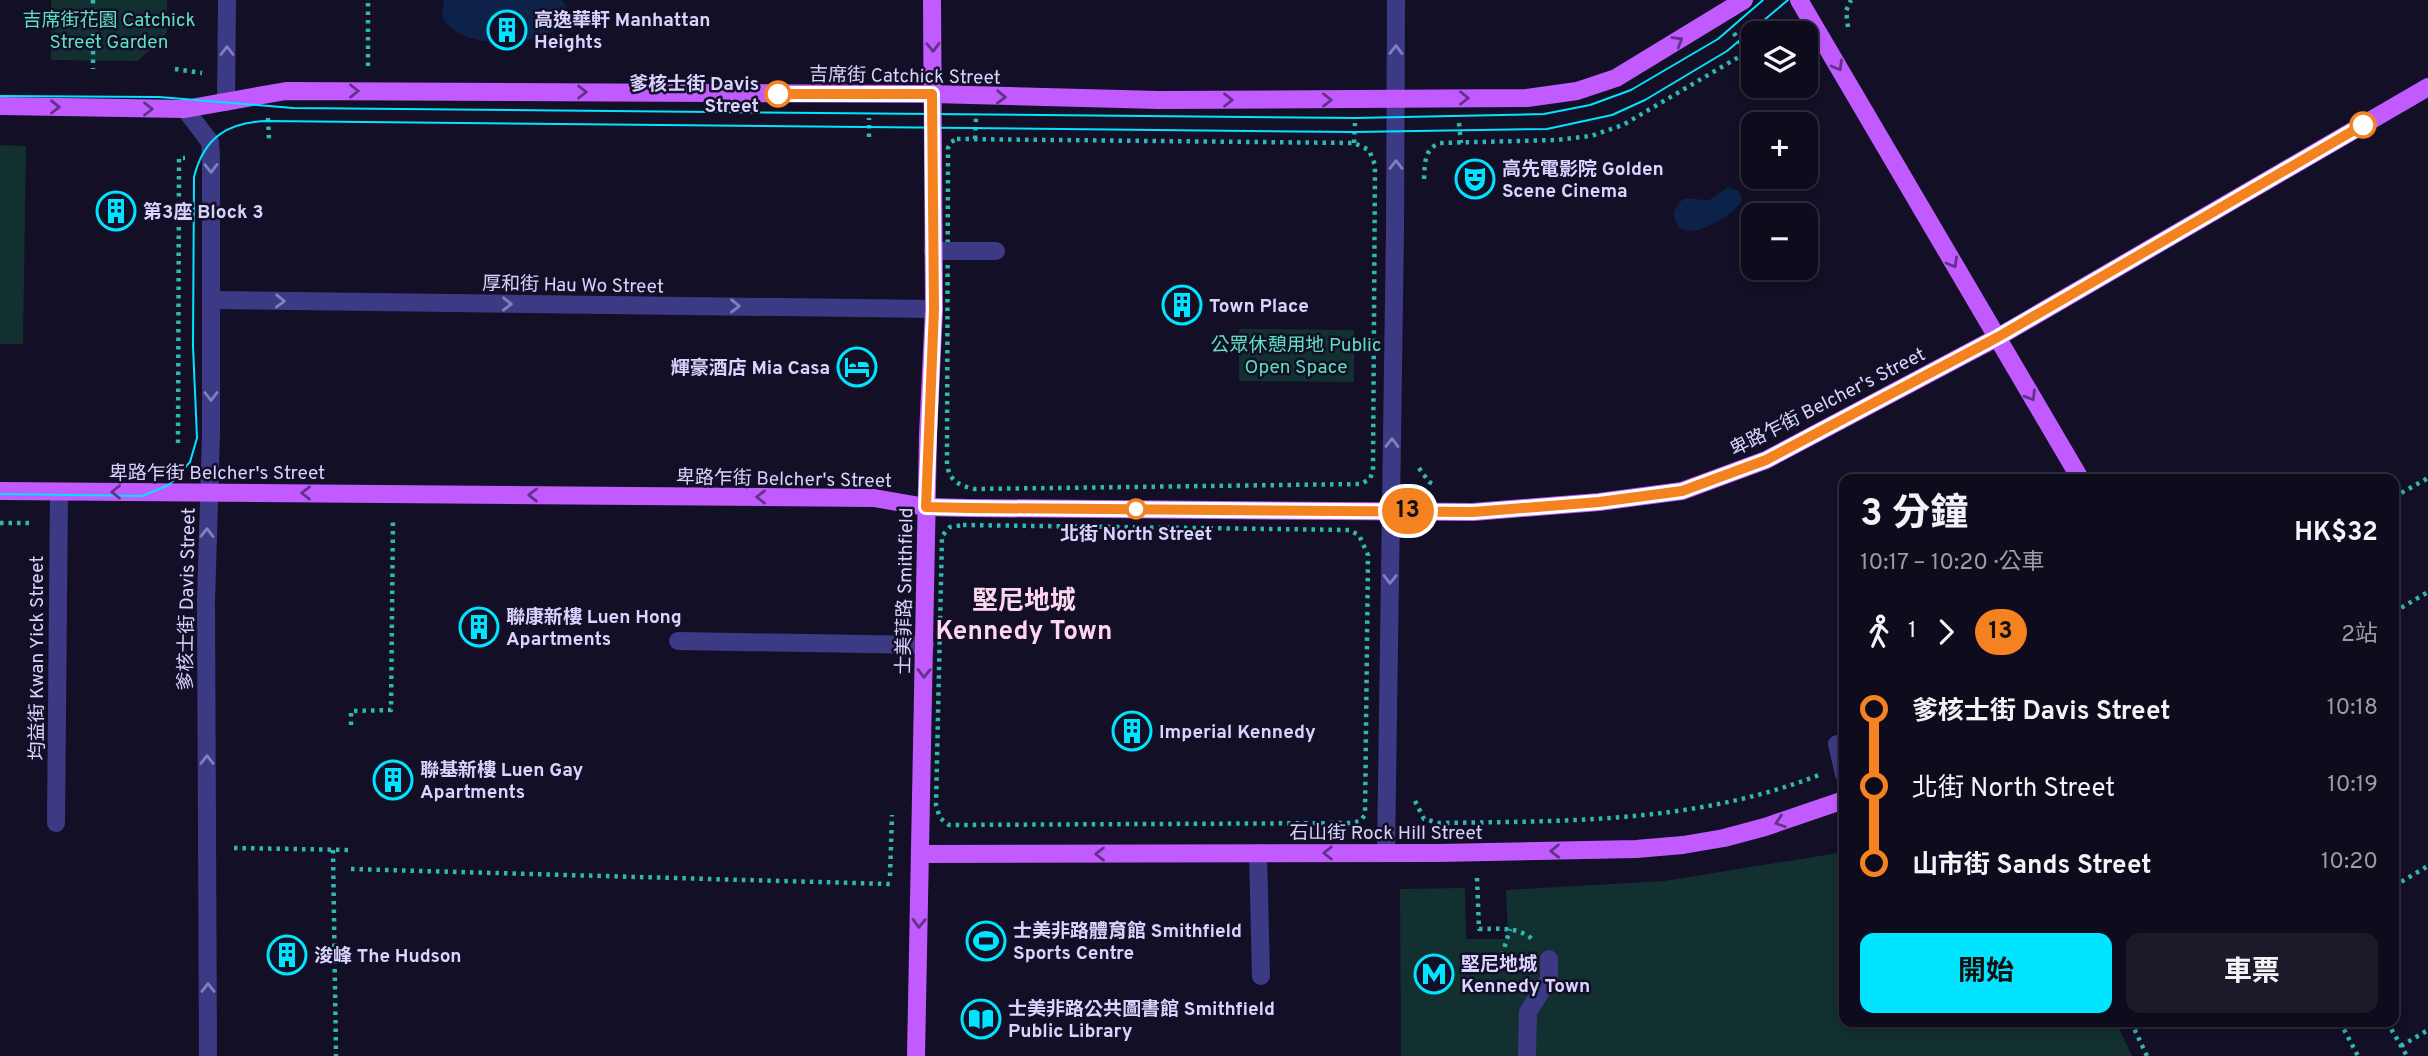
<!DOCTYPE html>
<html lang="zh-TW">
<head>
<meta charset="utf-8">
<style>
  :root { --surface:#0e0b1c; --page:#1c1929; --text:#f1f3f6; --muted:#9b9ba3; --line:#2e2b3b; --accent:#00e5ff }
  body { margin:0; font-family:Overpass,"Noto Sans TC",sans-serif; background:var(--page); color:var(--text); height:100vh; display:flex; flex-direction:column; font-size:26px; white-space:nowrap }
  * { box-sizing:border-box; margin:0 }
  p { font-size:23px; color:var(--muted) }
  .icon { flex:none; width:38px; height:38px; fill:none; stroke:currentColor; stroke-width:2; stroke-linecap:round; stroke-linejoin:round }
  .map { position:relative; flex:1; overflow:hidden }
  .sheet { position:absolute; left:1839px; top:474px; width:560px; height:553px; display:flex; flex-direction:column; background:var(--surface); border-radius:14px; box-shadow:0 4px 10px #0003,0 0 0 2px var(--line) }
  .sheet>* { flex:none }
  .badge { padding:0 14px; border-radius:23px; font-size:24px; line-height:46px }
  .controls { position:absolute; left:1741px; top:21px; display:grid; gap:14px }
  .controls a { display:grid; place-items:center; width:77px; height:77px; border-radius:14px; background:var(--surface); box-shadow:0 4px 10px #0003,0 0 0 2px var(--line); font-size:35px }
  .map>.badge { position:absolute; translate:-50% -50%; box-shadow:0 0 0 4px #fff }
  .legs { display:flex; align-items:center; gap:10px; height:77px; padding:0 21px; font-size:23px }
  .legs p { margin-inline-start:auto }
  .headline { display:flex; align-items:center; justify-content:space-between; height:119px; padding:0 21px }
  h1 { font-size:38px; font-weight:700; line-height:52px }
  .action { display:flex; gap:14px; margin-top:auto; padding:14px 21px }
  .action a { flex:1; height:80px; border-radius:14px; background:var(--accent); color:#111; font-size:28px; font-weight:700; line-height:80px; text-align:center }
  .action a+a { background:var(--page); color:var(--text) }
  ul { padding:0 21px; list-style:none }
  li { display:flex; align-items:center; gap:24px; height:77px; font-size:26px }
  li i { display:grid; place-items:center; width:10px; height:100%; margin:0 9px; background:currentColor }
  li i::after { content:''; width:18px; height:18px; margin:-9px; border:5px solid; border-radius:50%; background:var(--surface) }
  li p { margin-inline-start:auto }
  li:first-child i { background:linear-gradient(#0000 50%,currentColor 0) }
  li:last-child i { background:linear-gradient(currentColor 50%,#0000 0) }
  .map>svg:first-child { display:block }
</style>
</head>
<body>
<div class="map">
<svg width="2428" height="1056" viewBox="0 0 2428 1056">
  <rect width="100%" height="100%" fill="#130f26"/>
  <g fill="#12302f">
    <path d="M51,0h116v33l-29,28 -87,-1z"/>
    <path d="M0,145l26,1 -3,198h-23z"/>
    <path d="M1239,329l115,1v52l-115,-1z"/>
    <path d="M1844,852v170h272l16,34h-731l-1,-167 65,-1 1,51h42l-2,-49 158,-9z"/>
  </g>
  <g fill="#0c2248">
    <path d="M444,0h118c33,40 -100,63 -120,16z"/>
    <path d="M1728,187l11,4 3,8c-4,15 -68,55 -68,14 7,-22 19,-12 35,-13z"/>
  </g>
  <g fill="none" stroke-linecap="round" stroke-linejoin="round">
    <g stroke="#2fb8b0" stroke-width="4.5" stroke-dasharray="3.5 5" stroke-linecap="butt">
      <path d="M93,0v69"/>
      <path d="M1848,27l-2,-16 5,-11"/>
      <path d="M1734,33l12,20"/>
      <path d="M368,66v-66"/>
      <path d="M175,69l27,4"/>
      <path d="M268,118l1,21"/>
      <path d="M1459,123l2,20"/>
      <path d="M869,137v-19"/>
      <path d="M957,139l397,4 15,7 6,15 -2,305 -3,9 -9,5 -386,5c-15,-3 -26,-8 -28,-25l1,-316 3,-6z"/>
      <path d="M975,139l1,-21"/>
      <path d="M1354,143l1,-20"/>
      <path d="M1424,179c1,-16 0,-30 16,-36l116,-3 35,-4 32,-11 131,-77"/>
      <path d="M178,443l1,-285h6"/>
      <path d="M1419,468l10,14 5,2"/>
      <path d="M2394,497l34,-19"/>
      <path d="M0,523h34"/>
      <path d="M963,525l386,5 10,5 9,20 -3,260 -5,6 -9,2 -402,2 -9,-7 -4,-13 6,-269 8,-9z"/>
      <path d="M2394,612l34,-20"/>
      <path d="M351,725v-14l40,-1 2,-190"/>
      <path d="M1415,801l9,18 15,4c130,-2 257,0 380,-48"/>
      <path d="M234,848l117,2"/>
      <path d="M333,850l3,206"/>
      <path d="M351,869l539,15"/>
      <path d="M890,876l2,-61"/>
      <path d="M1477,878l2,51c20,0 41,-3 55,12"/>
      <path d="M2394,886l34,-20"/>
      <path d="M1502,955l8,-26"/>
      <path d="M2131,1022l16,34"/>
      <path d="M2340,1022l18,34"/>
      <path d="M2387,1022l20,34"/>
      <path d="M2401,1046l27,-16"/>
    </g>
    <g stroke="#3d3a85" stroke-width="18">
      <path d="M226,102l1,-102"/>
      <path d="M185,109l25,33 1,15v277l-5,168 2,454"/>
      <path d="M933,251h63"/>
      <path d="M211,300l723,9"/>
      <path d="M678,641l247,4"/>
      <path d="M1837,744l7,30"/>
      <path d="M56,823l3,-331"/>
      <path d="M1258,853l3,123"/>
      <path d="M1386,853l9,-623 1,-230"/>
      <path d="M1527,1056l1,-44 21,-33v-20"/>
    </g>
    <g stroke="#c25bff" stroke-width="18">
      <path d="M1799,0l282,480"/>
      <path d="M0,106l185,3 101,-18 646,3 227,6 368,-2 50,-7 39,-13 128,-78"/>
      <path d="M0,491l874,7 52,9 43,1 504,4 126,-10 83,-11 84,-31 232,-123 430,-250"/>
      <path d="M921,854l518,-1 197,-4 47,-4 41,-7 41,-11 79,-27"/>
      <path d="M916,1056l12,-621 6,-126 -2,-309"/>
    </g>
    <g stroke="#00e5ff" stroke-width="2">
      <path d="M0,96l159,1 134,11 1062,10 189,-4 46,-9 41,-15 87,-51 45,-39"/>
      <path d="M0,494l142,2 27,-11 21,-23 7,-24 -4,-92 1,-169c10,-40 34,-55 74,-56l1086,11 193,-3 65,-14 33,-15 82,-49 61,-51"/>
    </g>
  </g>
  <defs><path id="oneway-chevron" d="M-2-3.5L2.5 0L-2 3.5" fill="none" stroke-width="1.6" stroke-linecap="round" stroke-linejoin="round" transform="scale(1.75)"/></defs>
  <g stroke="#623188">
    <use href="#oneway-chevron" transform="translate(1678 41) rotate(-31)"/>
    <use href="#oneway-chevron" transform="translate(933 47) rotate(89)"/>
    <use href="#oneway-chevron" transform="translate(1838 66) rotate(60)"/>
    <use href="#oneway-chevron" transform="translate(354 91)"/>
    <use href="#oneway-chevron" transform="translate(582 92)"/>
    <use href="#oneway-chevron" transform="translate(1001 97) rotate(1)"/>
    <use href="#oneway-chevron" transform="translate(1464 98)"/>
    <use href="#oneway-chevron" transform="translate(1228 100)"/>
    <use href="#oneway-chevron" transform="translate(1327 100)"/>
    <use href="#oneway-chevron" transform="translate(55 107) rotate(1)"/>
    <use href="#oneway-chevron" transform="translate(148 109)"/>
    <use href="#oneway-chevron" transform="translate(1953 263) rotate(60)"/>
    <use href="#oneway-chevron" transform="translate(2031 396) rotate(59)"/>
    <use href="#oneway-chevron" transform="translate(116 492) rotate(-180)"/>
    <use href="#oneway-chevron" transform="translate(306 493) rotate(-180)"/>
    <use href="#oneway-chevron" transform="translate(533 495) rotate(-179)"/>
    <use href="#oneway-chevron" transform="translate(761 497) rotate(-180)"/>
    <use href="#oneway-chevron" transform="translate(924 673) rotate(91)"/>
    <use href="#oneway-chevron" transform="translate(1780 822) rotate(162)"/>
    <use href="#oneway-chevron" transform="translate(1555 851) rotate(179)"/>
    <use href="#oneway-chevron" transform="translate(1328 853) rotate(-180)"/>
    <use href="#oneway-chevron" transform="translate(1100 854) rotate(180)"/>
    <use href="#oneway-chevron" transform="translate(919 923) rotate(91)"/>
  </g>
  <g stroke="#837fbc">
    <use href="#oneway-chevron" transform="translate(1396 50) rotate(-89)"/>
    <use href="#oneway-chevron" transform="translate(227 51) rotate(-90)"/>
    <use href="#oneway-chevron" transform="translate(1396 165) rotate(-90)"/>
    <use href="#oneway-chevron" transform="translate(211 168) rotate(89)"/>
    <use href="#oneway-chevron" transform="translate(280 301) rotate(1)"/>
    <use href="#oneway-chevron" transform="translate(507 304) rotate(1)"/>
    <use href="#oneway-chevron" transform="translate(735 306) rotate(1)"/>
    <use href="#oneway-chevron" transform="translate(211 396) rotate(90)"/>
    <use href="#oneway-chevron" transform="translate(1392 443) rotate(-89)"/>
    <use href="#oneway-chevron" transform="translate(207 533) rotate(-89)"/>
    <use href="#oneway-chevron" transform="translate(1390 579) rotate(91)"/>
    <use href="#oneway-chevron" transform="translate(207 760) rotate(-90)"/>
    <use href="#oneway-chevron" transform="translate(208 988) rotate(-90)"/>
  </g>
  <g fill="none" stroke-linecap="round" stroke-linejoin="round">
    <defs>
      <path id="line-1" d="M778,94h154l2,215 -8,198 43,1 504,4 126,-10 83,-11 84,-31 232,-123 365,-212"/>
    </defs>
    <use href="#line-1" stroke="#fff" stroke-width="16"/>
    <use href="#line-1" stroke="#f58220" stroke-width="10"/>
  </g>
  <defs>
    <symbol id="building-ring" viewBox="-11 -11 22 22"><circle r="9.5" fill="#130f26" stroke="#00e5ff" stroke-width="1.5"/><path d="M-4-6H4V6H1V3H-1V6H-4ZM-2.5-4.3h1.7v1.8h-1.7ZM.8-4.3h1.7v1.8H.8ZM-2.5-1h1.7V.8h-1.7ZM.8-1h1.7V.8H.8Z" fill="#00e5ff"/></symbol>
    <symbol id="theatre-ring" viewBox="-11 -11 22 22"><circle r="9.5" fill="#130f26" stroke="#00e5ff" stroke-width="1.5"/><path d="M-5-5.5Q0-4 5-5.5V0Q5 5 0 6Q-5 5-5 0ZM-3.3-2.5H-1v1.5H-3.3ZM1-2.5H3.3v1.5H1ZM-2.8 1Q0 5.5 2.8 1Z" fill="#00e5ff"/></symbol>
    <symbol id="hotel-ring" viewBox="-11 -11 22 22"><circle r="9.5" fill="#130f26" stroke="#00e5ff" stroke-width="1.5"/><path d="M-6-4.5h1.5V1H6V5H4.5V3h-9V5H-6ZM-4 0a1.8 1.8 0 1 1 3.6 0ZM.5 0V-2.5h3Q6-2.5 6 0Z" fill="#00e5ff"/></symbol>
    <symbol id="stadium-ring" viewBox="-11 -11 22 22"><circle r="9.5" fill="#130f26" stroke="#00e5ff" stroke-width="1.5"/><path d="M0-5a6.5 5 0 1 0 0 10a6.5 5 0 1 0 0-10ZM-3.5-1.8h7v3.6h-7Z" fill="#00e5ff"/></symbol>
    <symbol id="metro-ring" viewBox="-11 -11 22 22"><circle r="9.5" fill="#130f26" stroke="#00e5ff" stroke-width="1.5"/><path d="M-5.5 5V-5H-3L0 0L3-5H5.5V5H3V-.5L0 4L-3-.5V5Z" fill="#00e5ff"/></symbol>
    <symbol id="library-ring" viewBox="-11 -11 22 22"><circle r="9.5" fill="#130f26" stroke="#00e5ff" stroke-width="1.5"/><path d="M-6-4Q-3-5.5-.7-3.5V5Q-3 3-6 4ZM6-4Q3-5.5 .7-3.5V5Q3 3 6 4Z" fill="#00e5ff"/></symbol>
  </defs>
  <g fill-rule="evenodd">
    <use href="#building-ring" x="485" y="8" width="44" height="44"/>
    <use href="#theatre-ring" x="1453" y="157" width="44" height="44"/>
    <use href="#building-ring" x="94" y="189" width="44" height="44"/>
    <use href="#building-ring" x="1160" y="283" width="44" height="44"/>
    <use href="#hotel-ring" x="835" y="345" width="44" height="44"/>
    <use href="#building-ring" x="457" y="605" width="44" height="44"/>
    <use href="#building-ring" x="1110" y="709" width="44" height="44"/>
    <use href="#building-ring" x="371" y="758" width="44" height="44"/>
    <use href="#stadium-ring" x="964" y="919" width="44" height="44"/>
    <use href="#building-ring" x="265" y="933" width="44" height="44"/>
    <use href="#metro-ring" x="1412" y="952" width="44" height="44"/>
    <use href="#library-ring" x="959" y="997" width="44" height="44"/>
  </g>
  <g fill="#fff" stroke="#f58220" stroke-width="3.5">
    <circle cx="778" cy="94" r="12"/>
    <circle cx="2363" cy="125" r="12"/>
    <circle cx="1136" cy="509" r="9"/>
  </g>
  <g text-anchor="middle" stroke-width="5" stroke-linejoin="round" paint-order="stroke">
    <g font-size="19" fill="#5fe0c0" stroke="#130f26">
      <text x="109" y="26">吉席街花園 Catchick<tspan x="109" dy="22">Street Garden</tspan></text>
      <text x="1296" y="351">公眾休憩用地 Public<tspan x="1296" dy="22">Open Space</tspan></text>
    </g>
    <g font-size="19" font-weight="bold" fill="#d9d4ff" stroke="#130f26" text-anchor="start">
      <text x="534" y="26">高逸華軒 Manhattan<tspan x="534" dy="22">Heights</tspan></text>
      <text x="1502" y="175">高先電影院 Golden<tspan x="1502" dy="22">Scene Cinema</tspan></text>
      <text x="143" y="218">第3座 Block 3</text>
      <text x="1209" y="312">Town Place</text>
      <text x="830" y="374" text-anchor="end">輝豪酒店 Mia Casa</text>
      <text x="506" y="623">聯康新樓 Luen Hong<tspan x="506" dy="22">Apartments</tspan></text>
      <text x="1159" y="738">Imperial Kennedy</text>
      <text x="420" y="776">聯基新樓 Luen Gay<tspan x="420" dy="22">Apartments</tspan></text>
      <text x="1013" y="937">士美非路體育館 Smithfield<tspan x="1013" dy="22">Sports Centre</tspan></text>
      <text x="314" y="962">浚峰 The Hudson</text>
      <text x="1461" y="970">堅尼地城<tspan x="1461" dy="22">Kennedy Town</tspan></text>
      <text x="1008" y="1015">士美非路公共圖書館 Smithfield<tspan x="1008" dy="22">Public Library</tspan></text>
    </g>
    <g font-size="19" fill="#d9d4ff" stroke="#130f26">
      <text transform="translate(905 75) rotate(1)" y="7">吉席街 Catchick Street</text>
      <text transform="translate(573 284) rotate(1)" y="7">厚和街 Hau Wo Street</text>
      <text transform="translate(1827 401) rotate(-27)" y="7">卑路乍街 Belcher's Street</text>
      <text x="217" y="479">卑路乍街 Belcher's Street</text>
      <text transform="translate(784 478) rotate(1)" y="7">卑路乍街 Belcher's Street</text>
      <text transform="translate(904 591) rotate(-89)" y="7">士美菲路 Smithfield</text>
      <text transform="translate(186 599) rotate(-89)" y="7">爹核士街 Davis Street</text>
      <text transform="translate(36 658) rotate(-90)" y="7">均益街 Kwan Yick Street</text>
      <text x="1386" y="839">石山街 Rock Hill Street</text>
    </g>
    <g font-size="19" font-weight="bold" fill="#d9d4ff" stroke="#130f26" text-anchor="end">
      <text x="759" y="90">爹核士街 Davis<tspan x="759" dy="22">Street</tspan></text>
      <text x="1136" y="540" text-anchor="middle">北街 North Street</text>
    </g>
    <g font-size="26" font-weight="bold" fill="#ffd6f0" stroke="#130f26">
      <text x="1024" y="609">堅尼地城<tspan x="1024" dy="30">Kennedy Town</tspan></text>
    </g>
  </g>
</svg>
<div class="controls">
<a><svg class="icon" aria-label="layers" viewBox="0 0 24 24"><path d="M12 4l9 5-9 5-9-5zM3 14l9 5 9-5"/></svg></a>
<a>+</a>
<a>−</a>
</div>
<b class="badge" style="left:1408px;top:511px;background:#f58220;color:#111">13</b>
<section class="sheet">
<div class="headline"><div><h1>3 分鐘</h1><p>10:17 – 10:20 · 公車</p></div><b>HK$32</b></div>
<div class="legs"><svg class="icon" aria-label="walk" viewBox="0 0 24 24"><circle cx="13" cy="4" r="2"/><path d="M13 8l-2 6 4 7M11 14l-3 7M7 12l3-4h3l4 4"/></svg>1<svg class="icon" aria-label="forward" viewBox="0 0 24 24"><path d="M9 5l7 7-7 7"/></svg><b class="badge" style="background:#f58220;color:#111">13</b><p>2站</p></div>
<ul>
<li><i style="color:#f58220"></i><b>爹核士街 Davis Street</b><p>10:18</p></li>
<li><i style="color:#f58220"></i><span>北街 North Street</span><p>10:19</p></li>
<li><i style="color:#f58220"></i><b>山市街 Sands Street</b><p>10:20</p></li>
</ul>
<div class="action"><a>開始</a><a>車票</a></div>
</section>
</div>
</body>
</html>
